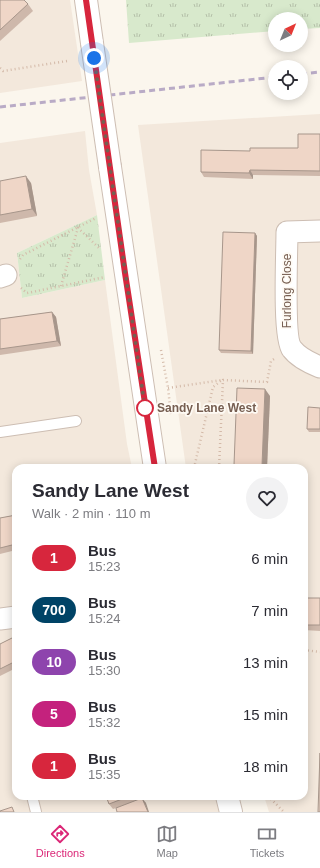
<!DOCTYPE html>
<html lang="en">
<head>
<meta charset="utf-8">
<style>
  :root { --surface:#fff; --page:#f2f2f3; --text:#2b2b33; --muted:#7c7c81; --line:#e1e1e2; --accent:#db2777 }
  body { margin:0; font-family:Arial,sans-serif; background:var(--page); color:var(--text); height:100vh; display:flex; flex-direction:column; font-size:15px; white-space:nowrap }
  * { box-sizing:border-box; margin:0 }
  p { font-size:13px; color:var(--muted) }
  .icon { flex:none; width:22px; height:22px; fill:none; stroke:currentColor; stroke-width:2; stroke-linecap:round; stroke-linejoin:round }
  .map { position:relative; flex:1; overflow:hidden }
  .panel { position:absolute; left:12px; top:464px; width:296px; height:336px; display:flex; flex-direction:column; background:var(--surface); border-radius:12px; box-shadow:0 2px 10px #0003 }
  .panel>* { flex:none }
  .badge { padding:0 8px; border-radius:13px; font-size:14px; line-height:26px }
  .needle { width:26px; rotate:43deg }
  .fabs { position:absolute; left:268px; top:12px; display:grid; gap:8px }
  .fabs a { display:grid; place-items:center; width:40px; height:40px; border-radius:50%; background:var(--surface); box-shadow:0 2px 10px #0003; font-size:20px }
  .you { position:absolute; width:20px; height:20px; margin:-10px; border:3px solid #fff; border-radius:50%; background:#1a73e8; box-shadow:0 0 0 6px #1a73e833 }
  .map>.badge { position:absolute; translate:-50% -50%; box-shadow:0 0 0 2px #fff }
  .round { display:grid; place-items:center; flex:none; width:42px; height:42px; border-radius:21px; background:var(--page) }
  .headline { display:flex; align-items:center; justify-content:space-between; height:68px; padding:0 20px }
  h1 { font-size:19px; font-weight:700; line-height:30px }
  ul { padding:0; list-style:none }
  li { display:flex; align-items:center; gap:12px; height:52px; padding:0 20px }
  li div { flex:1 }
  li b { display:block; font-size:15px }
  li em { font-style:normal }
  li .badge { min-width:44px; font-weight:700; text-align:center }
  .menu { display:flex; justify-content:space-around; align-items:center; height:56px; border-top:1px solid var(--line); background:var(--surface); font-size:11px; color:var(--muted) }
  .menu a { display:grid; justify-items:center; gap:2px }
  .menu .active { color:var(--accent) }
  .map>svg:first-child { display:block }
</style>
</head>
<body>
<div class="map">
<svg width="320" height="812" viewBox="0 0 320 812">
  <defs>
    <pattern id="grass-tufts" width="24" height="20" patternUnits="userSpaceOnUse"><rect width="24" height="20" fill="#d8e9cc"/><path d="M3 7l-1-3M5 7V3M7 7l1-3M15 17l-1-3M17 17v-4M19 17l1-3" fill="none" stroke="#b4c0a8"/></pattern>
  </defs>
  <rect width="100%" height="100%" fill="#fbf6ed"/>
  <g fill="#f3e8dc">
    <path d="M0,0h70l12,81 -82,12z"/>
    <path d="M320,114v698h-51l-5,-16h40v-328h-118l-48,-343z"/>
    <path d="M85,131l4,39 8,45 -80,38 5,45 83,-18 22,164 5,24h-116v328h202l5,16h-223v-669z"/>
  </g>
  <g fill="url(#grass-tufts)">
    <path d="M126,0h194v28l-19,1v-10h-26v12l-146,12z"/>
    <path d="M97,215l8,65 -83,18 -5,-45z"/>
  </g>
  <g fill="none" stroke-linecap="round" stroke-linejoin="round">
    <defs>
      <g id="service">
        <path d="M0,432l76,-11"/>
        <path d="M32,796l4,16"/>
      </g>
      <g id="minor">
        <path d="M320,231l-33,1c0,19 -4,106 5,117 6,8 18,14 28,18"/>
        <path d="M0,277l6,-2"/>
        <path d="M0,619l16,-2"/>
      </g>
      <g id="tertiary">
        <path d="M86,0l6,43"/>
        <path d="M110,167l45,301"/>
        <path d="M227,796l4,16"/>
      </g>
    </defs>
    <use href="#service" stroke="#cdbeb3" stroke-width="12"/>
    <use href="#minor" stroke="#cdbeb3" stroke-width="23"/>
    <use href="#tertiary" stroke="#cdbeb3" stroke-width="24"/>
    <g stroke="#d4baa9" stroke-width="2.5" stroke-dasharray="1 3" stroke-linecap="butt">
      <path d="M0,68l3,3 64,-10"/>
      <path d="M20,259l3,-4 73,-37"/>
      <path d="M61,286l17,-58 22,21"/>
      <path d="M21,288l6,5 78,-16"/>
      <path d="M161,350l7,38 3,26"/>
      <path d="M168,388l54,-8"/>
      <path d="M194,468l19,-81 9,-7"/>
      <path d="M219,468l4,-88 44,2 4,-21 3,-2"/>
      <path d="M304,650l16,2"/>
      <path d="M268,796l16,16"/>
    </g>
    <use href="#service" stroke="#fff" stroke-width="10"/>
    <use href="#minor" stroke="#fff" stroke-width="21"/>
    <use href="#tertiary" stroke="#fff" stroke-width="22"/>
    <g stroke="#b9abc6" stroke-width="3" stroke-dasharray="6 4" stroke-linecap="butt">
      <path d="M301,74l19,-2"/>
      <path d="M0,107l275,-30"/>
    </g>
    <defs>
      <path id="tertiary-bridge" d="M92,43l18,124"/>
    </defs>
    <use href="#tertiary-bridge" stroke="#cdbeb3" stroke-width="24" stroke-linecap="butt"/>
    <use href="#tertiary-bridge" stroke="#fff" stroke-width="22"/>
  </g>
  <g fill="#ceb8ab">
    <path d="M0,0l28,4 5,7 -33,30z"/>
    <path d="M320,134v42l-67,-1v4l-49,-2 -3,-5 49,-21 48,-3z"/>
    <path d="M0,181l31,2 6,33 -37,7z"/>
    <path d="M255,233l2,3 -4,118 -32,-1 -2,-3z"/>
    <path d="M52,312l4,5 5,29 -61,9v-36z"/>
    <path d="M270,396l-3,72h-31l-2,-3z"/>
    <path d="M320,408v24h-11l-2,-3z"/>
    <path d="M16,515v35l-16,4v-36z"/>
    <path d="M304,598h16v33l-16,-1z"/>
    <path d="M16,636v32l-16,8v-32z"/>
    <path d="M106,796h32l1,3 7,4 -30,5 -3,1 -4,-5z"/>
  </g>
  <g fill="#a7968b">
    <path d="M250,170l3,5v4l-4,-6z"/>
    <path d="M26,176l5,7 6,33 -5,-7z"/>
    <path d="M255,233l2,3 -4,118 -2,-3z"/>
    <path d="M52,312l4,5 5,29 -4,-5z"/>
    <path d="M265,389l5,7 -3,72h-4l-1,-2z"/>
    <path d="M142,798l4,5 3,9h-1z"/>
  </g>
  <g fill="#efd6c7" stroke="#a7968b">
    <path d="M0,0h24l4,4 -28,26z"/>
    <path d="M298,134h22v37l-70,-1 -1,3 -48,-1v-22l49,1v-3h48z"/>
    <path d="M26,176l6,33 -32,6v-34z"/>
    <path d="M223,232l32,1 -4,118 -32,-1z"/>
    <path d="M52,312l5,29 -57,8v-30z"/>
    <path d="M237,388l28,1 -3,77 -28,-1z"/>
    <path d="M308,407l12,1v21h-13z"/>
    <path d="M16,515v29l-16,4v-30z"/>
    <rect x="304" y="598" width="16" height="27"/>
    <path d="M16,636v25l-16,8v-25z"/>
    <path d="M320,753v59h-2z"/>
    <path d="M106,796h24l-21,8z"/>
    <path d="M142,798l6,14h-31l-1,-4z"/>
    <path d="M12,807l2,5h-14v-1z"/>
  </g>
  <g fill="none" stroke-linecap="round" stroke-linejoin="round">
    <defs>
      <path id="line" d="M86,0l39,273 30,195"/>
    </defs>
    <use href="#line" stroke="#fff" stroke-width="9"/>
    <use href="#line" stroke="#d7263d" stroke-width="6"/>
    <path stroke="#765e51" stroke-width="4" stroke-dasharray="0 7.2" d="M94,58l51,350"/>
  </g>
  <circle fill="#fff" stroke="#d7263d" stroke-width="2" cx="145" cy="408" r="8"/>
  <g text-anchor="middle" stroke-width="3.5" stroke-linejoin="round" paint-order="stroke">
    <g font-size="12" fill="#765e51" stroke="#fefaf4">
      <text transform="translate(287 291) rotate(-90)" y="4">Furlong Close</text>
    </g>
    <g font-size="12" font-weight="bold" fill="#765e51" stroke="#fefaf4" text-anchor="start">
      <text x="157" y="412">Sandy Lane West</text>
    </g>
  </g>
</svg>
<div class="fabs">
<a><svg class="needle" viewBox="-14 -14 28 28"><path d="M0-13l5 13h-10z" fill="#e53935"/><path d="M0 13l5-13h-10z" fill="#7c7c81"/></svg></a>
<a><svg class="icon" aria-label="locate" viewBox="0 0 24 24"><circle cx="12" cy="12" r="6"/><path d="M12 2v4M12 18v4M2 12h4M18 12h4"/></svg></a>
</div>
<div class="you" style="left:94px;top:58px"></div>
<section class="panel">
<div class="headline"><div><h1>Sandy Lane West</h1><p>Walk · 2 min · 110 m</p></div><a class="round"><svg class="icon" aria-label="heart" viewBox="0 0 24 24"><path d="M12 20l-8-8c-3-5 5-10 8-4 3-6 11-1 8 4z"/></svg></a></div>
<ul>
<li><span class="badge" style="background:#d7263d;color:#fff">1</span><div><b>Bus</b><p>15:23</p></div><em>6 min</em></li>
<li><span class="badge" style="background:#004366;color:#fff">700</span><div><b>Bus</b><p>15:24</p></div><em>7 min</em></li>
<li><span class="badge" style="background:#8e44ad;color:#fff">10</span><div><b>Bus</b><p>15:30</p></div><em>13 min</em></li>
<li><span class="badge" style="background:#c4227d;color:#fff">5</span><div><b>Bus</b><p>15:32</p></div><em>15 min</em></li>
<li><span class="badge" style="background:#d7263d;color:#fff">1</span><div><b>Bus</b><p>15:35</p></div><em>18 min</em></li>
</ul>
</section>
</div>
<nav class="menu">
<a class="active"><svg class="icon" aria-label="directions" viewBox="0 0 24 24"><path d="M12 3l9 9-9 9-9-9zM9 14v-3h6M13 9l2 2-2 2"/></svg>Directions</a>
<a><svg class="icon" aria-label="map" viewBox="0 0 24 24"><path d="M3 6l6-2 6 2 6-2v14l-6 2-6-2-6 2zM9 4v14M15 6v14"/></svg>Map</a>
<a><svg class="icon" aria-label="tickets" viewBox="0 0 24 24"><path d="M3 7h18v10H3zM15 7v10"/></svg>Tickets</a>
</nav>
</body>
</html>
